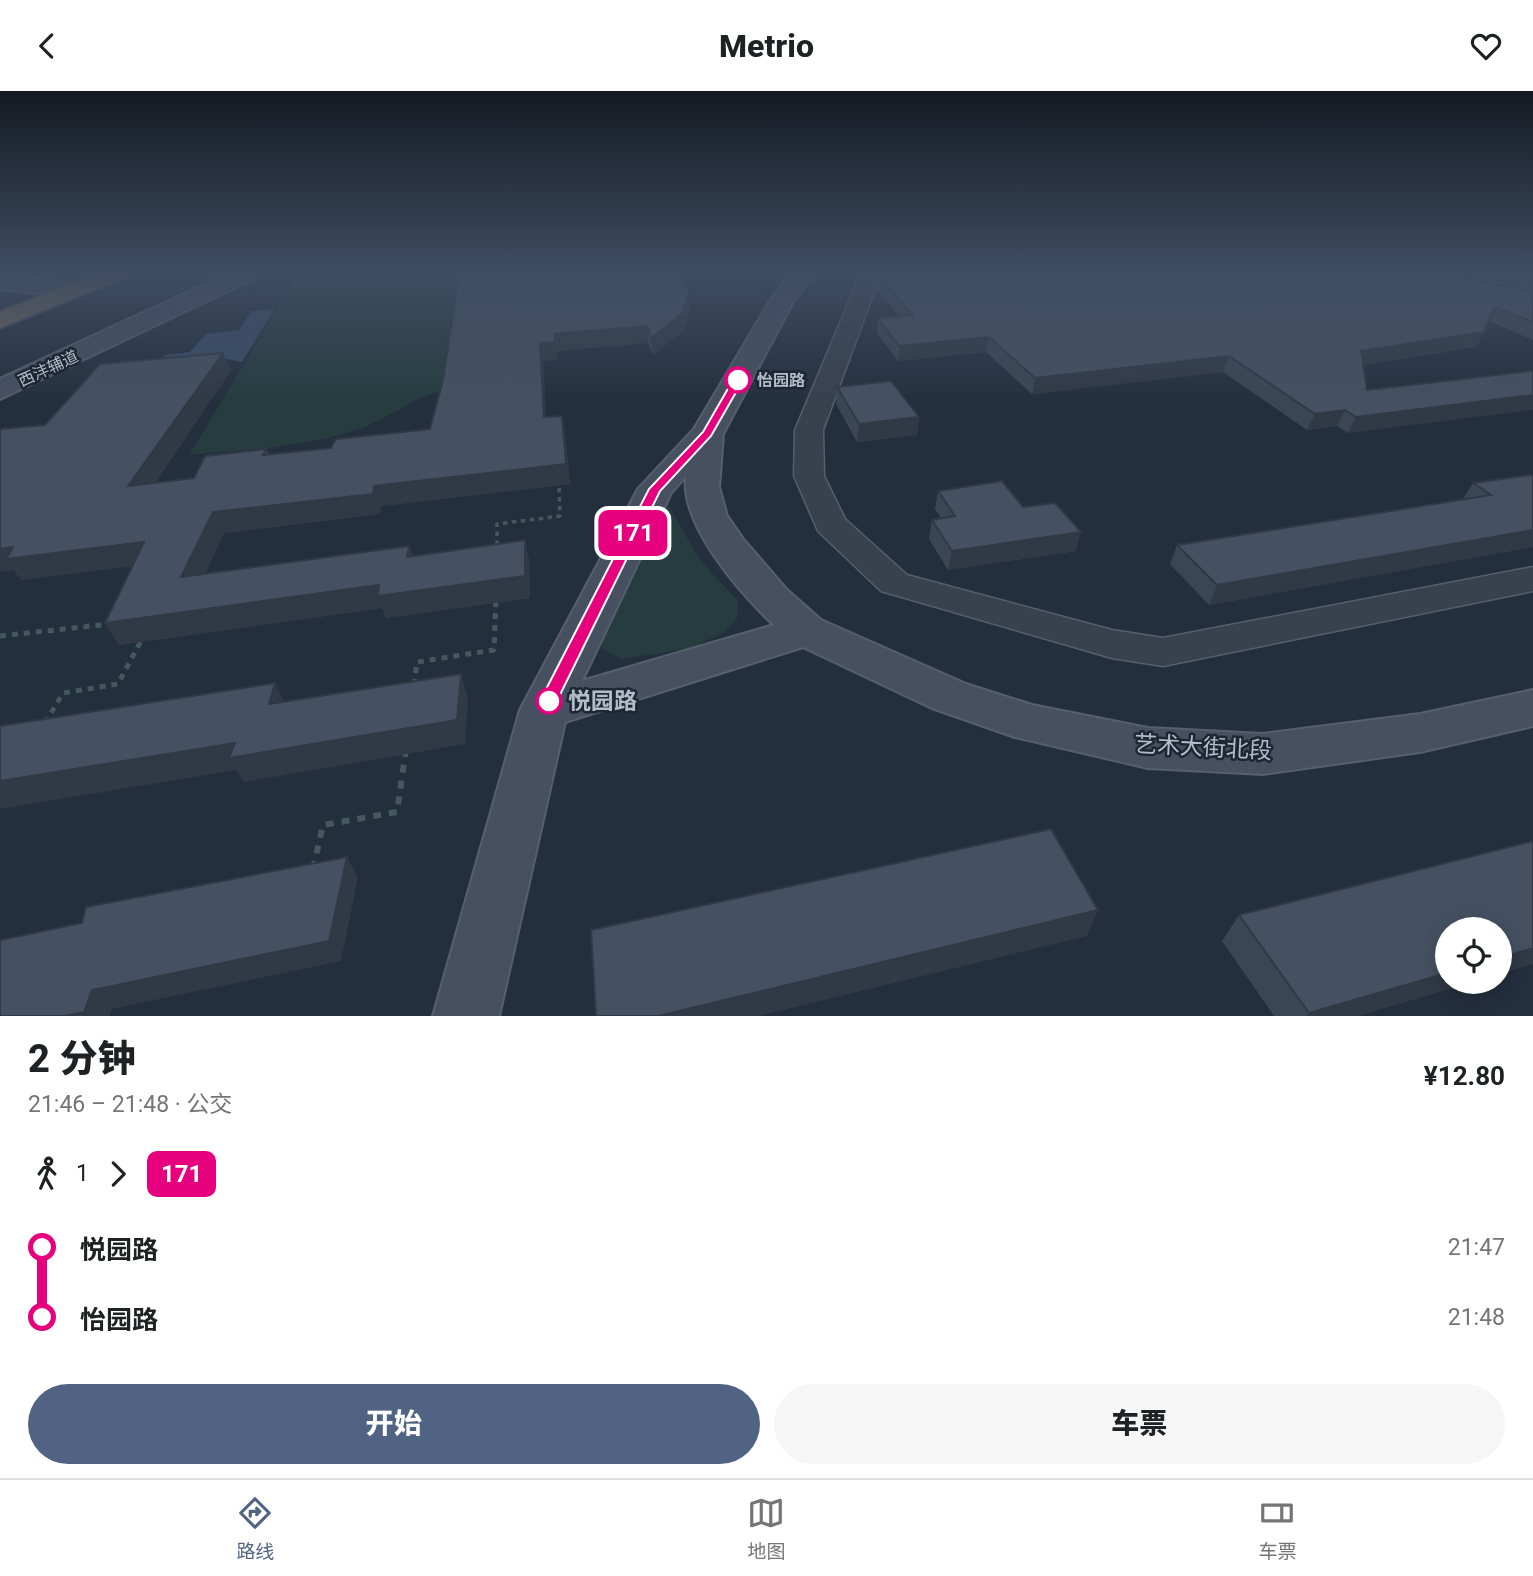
<!DOCTYPE html>
<html lang="zh">
<head>
<meta charset="utf-8">
<style>
  :root { --surface:#fff; --page:#f6f6f6; --text:#202124; --muted:#757577; --line:#e0e0e0; --accent:#506383 }
  body { margin:0; font-family:Roboto,"Noto Sans SC",sans-serif; background:var(--page); color:var(--text); height:100vh; display:flex; flex-direction:column; font-size:26px; white-space:nowrap }
  * { box-sizing:border-box; margin:0 }
  p { font-size:23px; color:var(--muted) }
  .icon { flex:none; width:38px; height:38px; fill:none; stroke:currentColor; stroke-width:2; stroke-linecap:round; stroke-linejoin:round }
  .map { position:relative; height:925px; overflow:hidden }
  .side { display:flex; flex-direction:column; background:var(--surface); flex:1 }
  .side>* { flex:none }
  .badge { padding:0 14px; border-radius:10px; font-size:24px; line-height:46px }
  .tools { position:absolute; left:1435px; top:826px; display:grid; gap:14px }
  .tools a { display:grid; place-items:center; width:77px; height:77px; border-radius:50%; background:var(--surface); box-shadow:0 4px 18px #0003; font-size:35px }
  .map>.badge { position:absolute; translate:-50% -50%; box-shadow:0 0 0 4px #fff }
  .legs { display:flex; align-items:center; gap:10px; height:77px; padding:0 28px; font-size:23px }
  .legs p { margin-inline-start:auto }
  .summary { display:flex; align-items:center; justify-content:space-between; height:119px; padding:0 28px }
  h1 { font-size:38px; font-weight:800; line-height:52px }
  .primary-button { display:flex; gap:14px; margin-top:auto; padding:14px 28px }
  .primary-button a { flex:1; height:80px; border-radius:42px; background:var(--accent); color:#fff; font-size:28px; font-weight:800; line-height:80px; text-align:center }
  .primary-button a+a { background:var(--page); color:var(--text) }
  ul { padding:0 28px; list-style:none }
  li { display:flex; align-items:center; gap:24px; height:70px; font-size:26px }
  li i { display:grid; place-items:center; width:10px; height:100%; margin:0 9px; background:currentColor }
  li i::after { content:''; width:18px; height:18px; margin:-9px; border:5px solid; border-radius:50%; background:var(--surface) }
  li p { margin-inline-start:auto }
  li:first-child i { background:linear-gradient(#0000 50%,currentColor 0) }
  li:last-child i { background:linear-gradient(currentColor 50%,#0000 0) }
  header { display:flex; justify-content:space-between; align-items:center; height:91px; padding:0 28px; background:var(--surface); font-size:32px; font-weight:800 }
  .tab-bar { display:flex; justify-content:space-around; align-items:center; height:98px; border-top:2px solid var(--line); background:var(--surface); font-size:19px; color:var(--muted) }
  .tab-bar a { display:grid; justify-items:center; gap:4px }
  .tab-bar .active { color:var(--accent) }
  .map>svg:first-child { display:block }
</style>
</head>
<body>
<header><svg class="icon" aria-label="back" viewBox="0 0 24 24"><path d="M15 5l-7 7 7 7"/></svg>Metrio<svg class="icon" aria-label="heart" viewBox="0 0 24 24"><path d="M12 20l-8-8c-3-5 5-10 8-4 3-6 11-1 8 4z"/></svg></header>
<div class="map">
<svg width="1533" height="925" viewBox="0 0 1533 925">
  <rect width="100%" height="100%" fill="#242f3e"/>
  <g fill="#263c3f">
    <path d="M342,182h200l1,12 -94,8 10,1 -15,96c-31,7 -57,30 -88,40 -54,18 -111,19 -167,25l104,-172 46,-4z"/>
    <path d="M668,413l31,55 39,42 -1,18 -14,14 -35,16 -67,10 -21,-12z"/>
  </g>
  <path fill="#394c67" d="M275,218l-33,53 -15,-3 -33,7 -38,-1 9,-10 25,-3 16,-18 33,-4 13,-19z"/>
  <g fill="none" stroke-linecap="round" stroke-linejoin="round">
    <defs>
      <path id="street" d="M861,182h20l-58,157 1,46 21,43 62,56 205,55 51,8 370,-71v24l-370,75 -51,-8 -231,-67 -63,-60 -24,-55 1,-46z"/>
      <g id="secondary">
        <path d="M229,182h29l-3,5 -255,121v-20z"/>
        <path d="M791,182h23l-21,29 -70,132 -4,53 8,29 16,23 44,51 34,30 145,64 66,21 116,23 115,6 157,-20 113,-24v36l-113,26 -157,22 -115,-6 -133,-31 -83,-29 -129,-61 -238,75 -66,294h-66l87,-306 118,-221 56,-60 76,-128zM686,385c-6,49 54,117 88,149l-192,56 89,-188z"/>
        <path d="M0,184l76,8 11,7 -11,7 -76,-8z"/>
      </g>
      <path id="highway" d="M96,182h31l-3,5 -124,50v-16z"/>
    </defs>
    <use href="#street" stroke="#565f6c" stroke-width="3"/>
    <use href="#secondary" stroke="#565f6c" stroke-width="4"/>
    <use href="#highway" stroke="#434c59" stroke-width="4"/>
    <path stroke="#44595c" stroke-width="3.5" stroke-dasharray="4.5 4.5" stroke-linecap="butt" d="M497,454v-21l63,-8 -1,-31"/>
    <g stroke="#44595c" stroke-width="5" stroke-dasharray="6 6" stroke-linecap="butt">
      <path d="M497,453v4"/>
      <path d="M0,545l110,-12"/>
      <path d="M414,594l3,-23 77,-12 2,-52"/>
      <path d="M45,632l18,-30 55,-9 24,-45"/>
    </g>
    <path stroke="#44595c" stroke-width="6" stroke-dasharray="8 8" stroke-linecap="butt" d="M313,778l10,-44 74,-13 9,-63"/>
    <use href="#street" fill="#38414e" fill-rule="evenodd"/>
    <use href="#secondary" fill="#465061" fill-rule="evenodd"/>
    <use href="#highway" fill="#746855" fill-rule="evenodd"/>
  </g>
  <g fill="#3b4654">
    <path d="M882,182h545l106,18v49l-44,-19 -13,26 -113,18 4,25 166,-19 -185,62 -11,-7 -30,4 -84,-58 -191,22 -46,-42 -88,9 -21,-28 1,-15 22,-2 -23,-25 1,-14h4z"/>
    <path d="M1444,182h89v17z"/>
    <path d="M689,202l1,16 -6,21 -31,25 -5,-12 -91,8 1,8 -15,2 3,56 16,-1 3,19 5,49 -189,22 -1,8 -156,19 -19,41 204,-28 4,10 112,-16 4,21 1,37 -144,20 -4,-10 -263,37 -14,-22 27,-57 -111,14 -7,-10 31,-145 178,-72 8,17 -76,113 39,-5 72,-29 3,5 62,-6 99,-19 13,-49z"/>
    <path d="M837,296l82,30 -2,18 -60,7 -21,-38z"/>
    <path d="M1533,385v71l-324,58 -39,-41 7,-19 286,-46 10,-16z"/>
    <path d="M938,400l85,16 53,44 -128,19 -19,-31 3,-19 9,-2 -6,-9z"/>
    <path d="M1239,824l119,101h-84l-52,-75z"/>
  </g>
  <g fill="#303945">
    <path d="M689,202l1,16 -6,21 -31,25 -2,-17z"/>
    <path d="M647,235l1,17 -91,8 1,8 -15,2 4,76 -3,-20 -4,-74 14,-9z"/>
    <path d="M1484,241l-8,15 -122,19 7,-15z"/>
    <path d="M989,246l-3,15 -88,9 1,-15z"/>
    <path d="M223,262l8,17 -92,136 -11,-20z"/>
    <path d="M1229,265l-6,16 -191,22 3,-16z"/>
    <path d="M1533,304v15l-185,23 8,-16z"/>
    <path d="M1345,319l-8,16 -30,4 8,-16z"/>
    <path d="M562,325l3,19 5,49 -189,22 -1,8 -156,19 -31,66 -12,-22 32,-65 161,-26z"/>
    <path d="M919,326l-2,18 -60,7 2,-18z"/>
    <path d="M1533,439v17l-324,58 8,-20z"/>
    <path d="M1081,441l-5,19 -128,19 4,-19z"/>
    <path d="M525,449l4,21 1,37 -144,20 -4,-10 -263,37 -14,-22z"/>
    <path d="M144,451l12,21 -135,17 -7,-10 -14,2v-23z"/>
    <path d="M409,455l7,21 -9,-10z"/>
    <path d="M461,583l7,24 -3,46 -221,38 -8,-12 -236,39v-28z"/>
    <path d="M275,592l12,24 -18,-3z"/>
    <path d="M347,766l11,20 -17,84 -229,48 -2,7h-45l27,-26z"/>
    <path d="M1098,819l-11,26 -328,80h-101z"/>
    <path d="M1533,857v16l-33,10v-16z"/>
    <path d="M1447,882v9h27l-116,34h-52l3,-3z"/>
  </g>
  <g fill="#455162" stroke="#303945" stroke-width="2">
    <path d="M459,182h217l13,20 -6,20 -32,25 -4,-12 -93,8 1,8 -15,1 4,74 18,-1 4,48 -192,22 -1,8 -160,18 -32,65 228,-31 -2,11 118,-17v36l-147,20 1,-11 -274,38 39,-81 -138,17 7,-12 -13,2v-120l45,-4 55,-61 123,-11 -95,133 66,-8 11,-22 61,-7 -3,6 68,-7 5,-9 94,-10 13,-49z"/>
    <path d="M889,182h538l106,18v31l-38,-15 -11,25 -123,19 6,39 166,-19v24l-177,22 -11,-7 -30,4 -86,-58 -194,22 -46,-41 -90,9 -21,-28 35,-3 -35,-38 13,-1z"/>
    <path d="M891,290l28,36 -60,7 -22,-37z"/>
    <path d="M1530,384l3,1v54l-316,55 -40,-40 314,-50 -18,-12z"/>
    <path d="M1002,390l21,26 32,-4 26,29 -129,19 -20,-31 23,-4 -17,-25z"/>
    <path d="M461,583l-4,46 -228,38 6,-15 -235,38v-55l275,-43 -6,21z"/>
    <path d="M1051,738l47,81 -440,106h-62l-5,-86z"/>
    <path d="M1533,750v107l-33,10v-29h-53v44l-138,40 -70,-98z"/>
    <path d="M347,766l-18,84 -237,49 -8,22 -19,4h-65v-76l82,-17 4,-16z"/>
  </g>
  <linearGradient id="sky" x2="0" y2="1"><stop stop-color="#141a22"/><stop offset="0.58" stop-color="#3f4d63"/><stop offset="1" stop-color="#3f4d63" stop-opacity="0"/></linearGradient>
  <rect width="1533" height="312" fill="url(#sky)"/>
  <path fill="#e6007e" stroke="#fff" stroke-width="2" d="M738,286l5,3 -32,56 -51,55 -105,214h-12l-3,-4 109,-212 54,-57 30,-52z"/>
  <g fill="#fff" stroke="#e6007e" stroke-width="3.5">
    <circle cx="738" cy="289" r="12"/>
    <circle cx="549" cy="610" r="12"/>
  </g>
  <g text-anchor="middle" stroke-width="5" stroke-linejoin="round" paint-order="stroke">
    <g font-size="16" fill="#b4bcc9" stroke="#1d2633">
      <text transform="translate(48 277) rotate(-25)" y="6">西沣辅道</text>
    </g>
    <g font-size="16" font-weight="bold" fill="#b4bcc9" stroke="#1d2633" text-anchor="start">
      <text x="757" y="295">怡园路</text>
    </g>
    <g font-size="23" font-weight="bold" fill="#b4bcc9" stroke="#1d2633" text-anchor="start">
      <text x="568" y="618">悦园路</text>
    </g>
    <g font-size="23" fill="#b4bcc9" stroke="#1d2633">
      <text transform="translate(1203 656) rotate(3)" y="8">艺术大街北段</text>
    </g>
  </g>
</svg>
<div class="tools">
<a><svg class="icon" aria-label="locate" viewBox="0 0 24 24"><circle cx="12" cy="12" r="6"/><path d="M12 2v4M12 18v4M2 12h4M18 12h4"/></svg></a>
</div>
<b class="badge" style="left:633px;top:442px;background:#e6007e;color:#fff">171</b>
</div>
<section class="side">
<div class="summary"><div><h1>2 分钟</h1><p>21:46 – 21:48 · 公交</p></div><b>¥12.80</b></div>
<div class="legs"><svg class="icon" aria-label="walk" viewBox="0 0 24 24"><circle cx="13" cy="4" r="2"/><path d="M13 8l-2 6 4 7M11 14l-3 7M7 12l3-4h3l4 4"/></svg>1<svg class="icon" aria-label="forward" viewBox="0 0 24 24"><path d="M9 5l7 7-7 7"/></svg><b class="badge" style="background:#e6007e;color:#fff">171</b></div>
<ul>
<li><i style="color:#e6007e"></i><b>悦园路</b><p>21:47</p></li>
<li><i style="color:#e6007e"></i><b>怡园路</b><p>21:48</p></li>
</ul>
<div class="primary-button"><a>开始</a><a>车票</a></div>
</section>
<nav class="tab-bar">
<a class="active"><svg class="icon" aria-label="directions" viewBox="0 0 24 24"><path d="M12 3l9 9-9 9-9-9zM9 14v-3h6M13 9l2 2-2 2"/></svg>路线</a>
<a><svg class="icon" aria-label="map" viewBox="0 0 24 24"><path d="M3 6l6-2 6 2 6-2v14l-6 2-6-2-6 2zM9 4v14M15 6v14"/></svg>地图</a>
<a><svg class="icon" aria-label="tickets" viewBox="0 0 24 24"><path d="M3 7h18v10H3zM15 7v10"/></svg>车票</a>
</nav>
</body>
</html>
